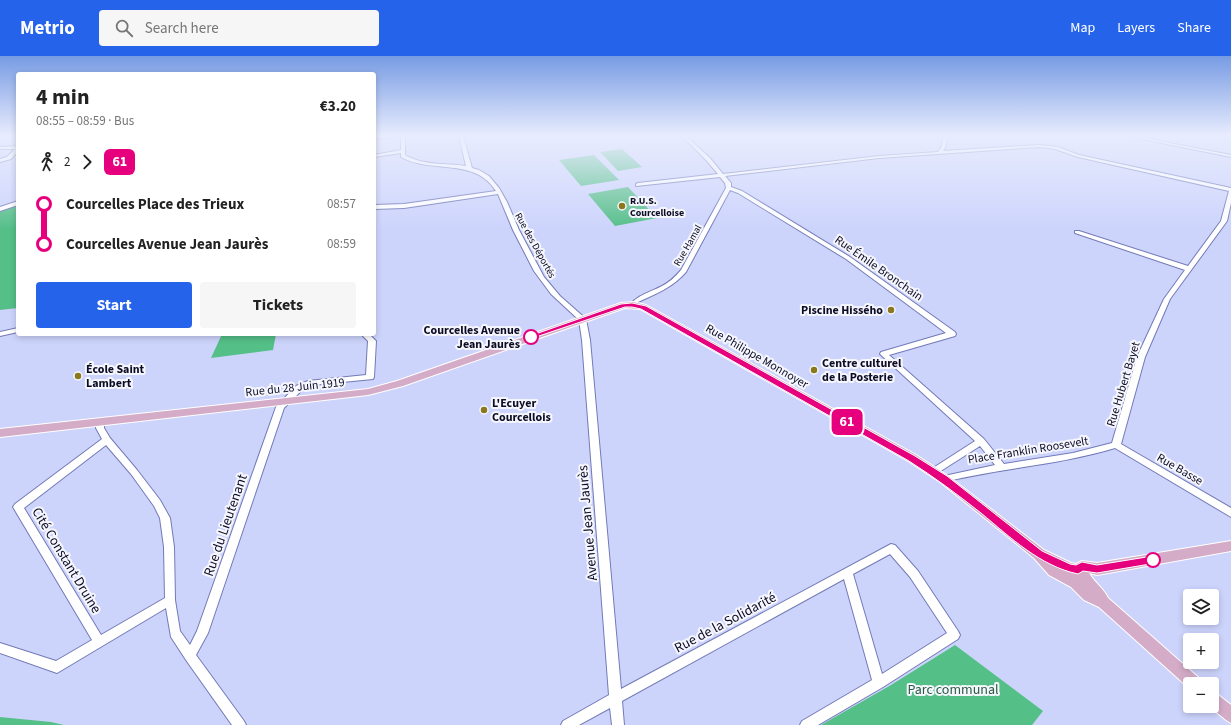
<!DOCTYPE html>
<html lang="en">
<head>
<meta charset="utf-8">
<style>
  :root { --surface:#fff; --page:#f6f6f6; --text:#222; --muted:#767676; --accent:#2563eb }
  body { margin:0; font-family:"Source Sans 3",sans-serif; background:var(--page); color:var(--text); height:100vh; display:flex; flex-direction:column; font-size:15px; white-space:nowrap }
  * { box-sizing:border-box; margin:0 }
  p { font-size:13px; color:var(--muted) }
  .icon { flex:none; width:22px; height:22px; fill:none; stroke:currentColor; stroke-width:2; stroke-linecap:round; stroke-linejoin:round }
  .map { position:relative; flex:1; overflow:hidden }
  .details { position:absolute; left:16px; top:16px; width:360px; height:264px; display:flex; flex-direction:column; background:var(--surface); border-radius:4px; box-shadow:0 2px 6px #0003 }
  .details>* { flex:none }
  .badge { padding:0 8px; border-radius:6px; font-size:14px; line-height:26px }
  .buttons { position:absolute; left:1183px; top:533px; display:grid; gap:8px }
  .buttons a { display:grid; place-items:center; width:36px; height:36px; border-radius:4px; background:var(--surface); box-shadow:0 2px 6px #0003; font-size:20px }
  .map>.badge { position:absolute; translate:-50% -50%; box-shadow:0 0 0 2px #fff }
  .legs { display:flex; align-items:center; gap:6px; height:44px; padding:0 20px; font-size:13px }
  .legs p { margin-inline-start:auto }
  .summary { display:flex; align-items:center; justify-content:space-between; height:68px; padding:0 20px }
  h1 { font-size:22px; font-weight:700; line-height:30px }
  .cta { display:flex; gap:8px; margin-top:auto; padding:8px 20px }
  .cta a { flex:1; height:46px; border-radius:4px; background:var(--accent); color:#fff; font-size:16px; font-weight:700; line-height:46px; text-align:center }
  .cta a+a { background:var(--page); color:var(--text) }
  ul { padding:0 20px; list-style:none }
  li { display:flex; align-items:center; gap:14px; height:40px; font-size:15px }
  li i { display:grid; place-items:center; width:6px; height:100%; margin:0 5px; background:currentColor }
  li i::after { content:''; width:10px; height:10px; margin:-5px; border:3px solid; border-radius:50%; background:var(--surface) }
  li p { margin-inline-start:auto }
  li:first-child i { background:linear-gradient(#0000 50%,currentColor 0) }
  li:last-child i { background:linear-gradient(currentColor 50%,#0000 0) }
  header { display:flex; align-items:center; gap:24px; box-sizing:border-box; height:56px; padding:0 20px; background:var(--accent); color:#fff }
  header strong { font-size:19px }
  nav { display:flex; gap:22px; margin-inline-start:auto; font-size:14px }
  .search { width:280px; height:36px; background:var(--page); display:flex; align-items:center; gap:10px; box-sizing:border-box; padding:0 14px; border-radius:4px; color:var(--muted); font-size:15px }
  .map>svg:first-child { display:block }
</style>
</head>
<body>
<header>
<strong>Metrio</strong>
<div class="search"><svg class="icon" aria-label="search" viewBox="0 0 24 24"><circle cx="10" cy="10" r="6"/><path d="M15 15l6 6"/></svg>Search here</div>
<nav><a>Map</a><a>Layers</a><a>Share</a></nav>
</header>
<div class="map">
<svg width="1231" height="669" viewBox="0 0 1231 669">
  <rect width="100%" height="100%" fill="#cdd4fc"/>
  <g fill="#55bf88">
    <path d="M622,93l20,18 -24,4 -18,-19z"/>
    <path d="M594,99l25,25 -38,6 -22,-26z"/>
    <path d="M628,131l29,31 -42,8 -27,-32z"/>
    <path d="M18,149v103l-18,2v-99z"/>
    <path d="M222,278h54l-3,16 -62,8z"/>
    <path d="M955,589l88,66 -11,14h-211l70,-40z"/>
    <path d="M0,661l51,5 13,3h-64z"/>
  </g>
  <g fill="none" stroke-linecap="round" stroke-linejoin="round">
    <defs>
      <g id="minor">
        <path d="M384,80h12l-2,1 -20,2v-2z"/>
        <path d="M401,80h4v19c19,11 41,8 61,11l-7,-30h4l9,32 7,2 10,6 10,12 8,14 12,28 25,47 16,19 26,23 4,21 31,349 270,-145 4,1 23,26 40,60 2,4 -2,4 -75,48 -65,38h-18l2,-4 70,-41 -28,-101 -222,122 2,24h-12l-2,-17 -31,17h-18l2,-4 46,-26 -27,-355 -3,-20 -28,-26 -17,-23 -21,-41 -15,-36 -94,14 -30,1v-4l30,-1 92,-13c-21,-34 -65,-17 -95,-34v-4l-27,4v-2l27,-5zM890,498l20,23 37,56 -65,41 -29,-100z"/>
        <path d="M682,80h4l24,22 13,16 156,-18 59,-4 4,-6 1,-10h4l-1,10 -3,5 96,-6 19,2 21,8 152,33v15l-4,18 -57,78 -25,58 -24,87 110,64v9l-116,-69c-56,17 -114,20 -171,34l-3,-1 -2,-2 2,-2 3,-1 51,-11 -15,-19 -44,28h-6l-2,-2 2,-2 45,-29 -95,-87 1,-2 65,-19 -100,-74 -108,-66 -8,-3 -44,82c-13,15 -30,22 -48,30l-3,4h-4l-1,-1c7,-10 21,-13 32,-19 8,-4 13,-9 19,-16l45,-82 -1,-5 -5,-6 -84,9v-2l2,-1 80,-9 -12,-14zM1039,91l16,2 23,8 151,34 -8,30 -33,45 -109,-35h-4v2l110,37 -21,29 -27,58 -25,86 -39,10 -69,11 -20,-25 -95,-84 66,-19 1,-2 -1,-2 -105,-75 -108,-66 -11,-4v-4l-6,-7 154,-18z"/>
        <path d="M1127,80h7l97,19v2z"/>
        <path d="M18,90v5l-7,8 -11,3v-3l7,-2 8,-8h-15v-2z"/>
        <path d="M18,145v4l-18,6v-4z"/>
        <path d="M18,272v4l-18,4v-4z"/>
        <path d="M361,278h8l7,7 -2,36 -1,2 -61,6 -10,5 -18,18 -76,225 -12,22 48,66 2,4h-14l-46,-65 -15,-23 -5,-29 -109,65 -57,-20v-10l56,18 36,-21 -79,-133 2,-3 87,-65 -6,-11v-6l4,-3 4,3v6l6,10 27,32 23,30 10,18 4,29 1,53 5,31 10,14 7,-14 79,-224 20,-21 12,-5 58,-6 2,-34zM106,389l25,29 23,32 6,12 4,29 1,51 -64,37 -77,-127z"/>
      </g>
      <g id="major">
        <path d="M633,246l13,3 270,150 32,21 96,74 27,13 5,1 6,-3 15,2 134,-22v10l-134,24 -8,-2c5,9 15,16 19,25l92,81 2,5h-12v5l-91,-82 -15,-7 -13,-13 -22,-12 -15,-17 -94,-76 -32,-21 -268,-152 -15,-1 -222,78 -35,9 -368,42v-8l368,-40 29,-8 224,-78z"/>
        <path d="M1212,635l5,3 14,11v18l-5,-3 -17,-14h3z"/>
      </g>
    </defs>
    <use href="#minor" stroke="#727ab7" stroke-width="2"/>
    <use href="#major" stroke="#fff" stroke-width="2"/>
    <use href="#minor" fill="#fff" fill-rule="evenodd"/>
    <use href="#major" fill="#d4acc8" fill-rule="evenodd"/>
  </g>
  <linearGradient id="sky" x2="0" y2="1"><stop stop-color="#779be3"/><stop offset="0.46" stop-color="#e8ecfe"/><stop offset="1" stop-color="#e8ecfe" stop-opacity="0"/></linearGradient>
  <rect width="1231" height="173" fill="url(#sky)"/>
  <path fill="#e6007e" stroke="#fff" d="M632,247l14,3 269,150 32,20 95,75 28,13 6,1 6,-3 15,3 56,-9 3,1 2,3 -2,3 -59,10 -14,-2 -5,3c-38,-8 -68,-37 -97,-61 -24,-19 -47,-36 -72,-52l-268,-152 -9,-2h-7l-92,31h-5l-1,-1 94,-33z"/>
  <g fill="#8a781d" stroke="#f6f7fe" stroke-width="1.5">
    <circle cx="622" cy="150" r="4"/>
    <circle cx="891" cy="254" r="4"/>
    <circle cx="814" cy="314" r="4"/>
    <circle cx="78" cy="320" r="4"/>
    <circle cx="484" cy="354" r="4"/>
  </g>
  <g fill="#fff" stroke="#e6007e" stroke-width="2">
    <circle cx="531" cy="281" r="7"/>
    <circle cx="1153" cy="504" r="7"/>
  </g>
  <g text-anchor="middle" stroke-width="4" stroke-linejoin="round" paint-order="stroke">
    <g font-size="10" font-weight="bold" fill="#0c0d24" stroke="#f6f7fe" text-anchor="start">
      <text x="630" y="148">R.U.S.<tspan x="630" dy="12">Courcelloise</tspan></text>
    </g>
    <g font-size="10" fill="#0c0d24" stroke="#f6f7fe">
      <text transform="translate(536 189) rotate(61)" y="4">Rue des Déportés</text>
      <text transform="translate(687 189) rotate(-60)" y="4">Rue Hamal</text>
    </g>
    <g font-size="12" fill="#0c0d24" stroke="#f6f7fe">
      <text transform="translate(879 212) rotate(35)" y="4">Rue Émile Bronchain</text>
      <text transform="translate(757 300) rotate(30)" y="4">Rue Philippe Monnoyer</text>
      <text transform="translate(1123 328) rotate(-73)" y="4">Rue Hubert Bayet</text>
      <text transform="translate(295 331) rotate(-6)" y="4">Rue du 28 Juin 1919</text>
      <text transform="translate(1028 394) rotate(-9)" y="4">Place Franklin Roosevelt</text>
      <text transform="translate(1180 413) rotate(30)" y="4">Rue Basse</text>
    </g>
    <g font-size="12" font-weight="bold" fill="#0c0d24" stroke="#f6f7fe" text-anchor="start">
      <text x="883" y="258" text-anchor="end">Piscine Hissého</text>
      <text x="822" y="311">Centre culturel<tspan x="822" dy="14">de la Posterie</tspan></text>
      <text x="86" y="317">École Saint<tspan x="86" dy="14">Lambert</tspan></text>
      <text x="492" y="351">L'Ecuyer<tspan x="492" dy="14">Courcellois</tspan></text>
    </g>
    <g font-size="12" font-weight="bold" fill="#0c0d24" stroke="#f6f7fe" text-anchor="end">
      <text x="520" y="278">Courcelles Avenue<tspan x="520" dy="14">Jean Jaurès</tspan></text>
    </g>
    <g font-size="14" fill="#0c0d24" stroke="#f6f7fe">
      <text transform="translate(587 467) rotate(-95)" y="5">Avenue Jean Jaurès</text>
      <text transform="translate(225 469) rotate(-71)" y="5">Rue du Lieutenant</text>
      <text transform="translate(67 504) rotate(59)" y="5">Cité Constant Druine</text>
      <text transform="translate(725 566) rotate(-28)" y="5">Rue de la Solidarité</text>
    </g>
    <g font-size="14" fill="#295c41" stroke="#f6f7fe">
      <text x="953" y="638">Parc communal</text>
    </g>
  </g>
</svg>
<div class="buttons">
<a><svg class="icon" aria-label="layers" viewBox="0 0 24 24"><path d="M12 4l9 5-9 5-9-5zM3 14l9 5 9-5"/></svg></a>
<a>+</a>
<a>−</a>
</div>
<b class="badge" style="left:847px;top:366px;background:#e6007e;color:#fff">61</b>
<section class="details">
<div class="summary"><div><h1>4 min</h1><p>08:55 – 08:59 · Bus</p></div><b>€3.20</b></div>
<div class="legs"><svg class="icon" aria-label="walk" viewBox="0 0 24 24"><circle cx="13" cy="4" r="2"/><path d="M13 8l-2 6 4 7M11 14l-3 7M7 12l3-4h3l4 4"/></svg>2<svg class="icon" aria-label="forward" viewBox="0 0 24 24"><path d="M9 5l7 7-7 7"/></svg><b class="badge" style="background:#e6007e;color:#fff">61</b></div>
<ul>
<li><i style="color:#e6007e"></i><b>Courcelles Place des Trieux</b><p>08:57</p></li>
<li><i style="color:#e6007e"></i><b>Courcelles Avenue Jean Jaurès</b><p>08:59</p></li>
</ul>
<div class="cta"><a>Start</a><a>Tickets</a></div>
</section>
</div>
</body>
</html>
